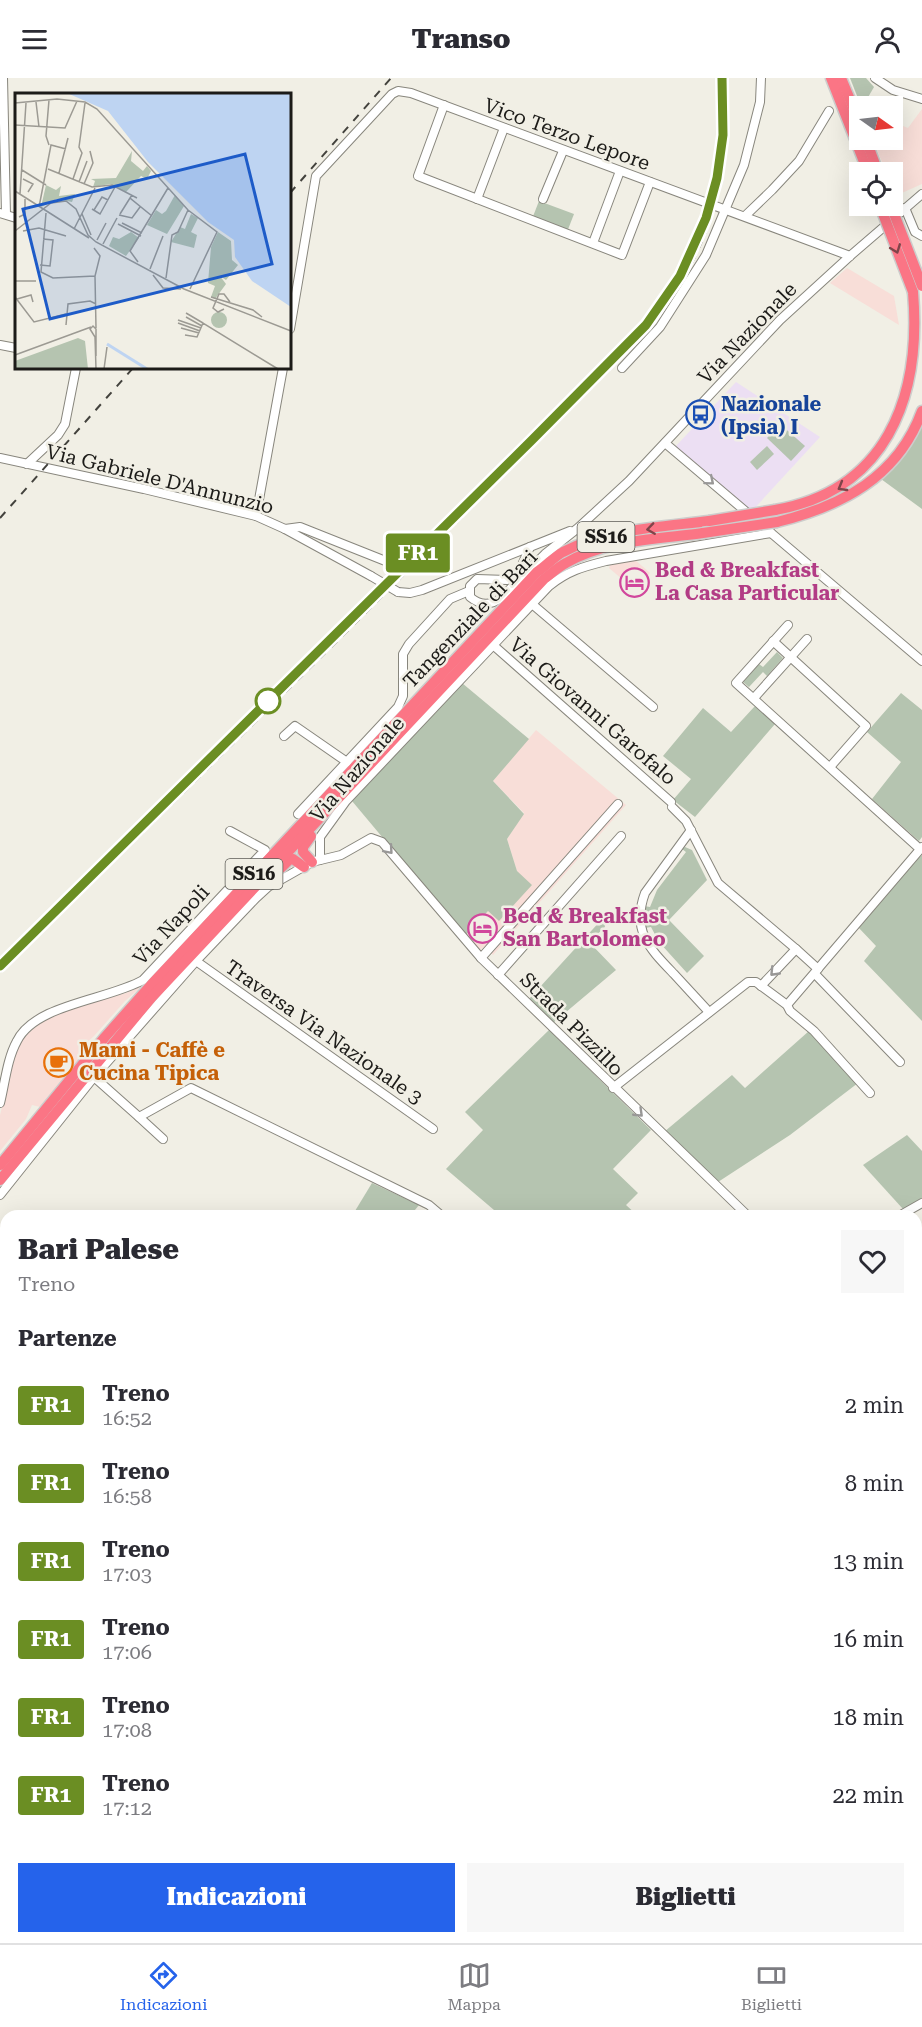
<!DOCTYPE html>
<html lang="it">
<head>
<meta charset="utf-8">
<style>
  :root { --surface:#fff; --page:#f7f7f7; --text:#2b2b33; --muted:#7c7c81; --line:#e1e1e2; --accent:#2563eb }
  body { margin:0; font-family:"Roboto Serif",serif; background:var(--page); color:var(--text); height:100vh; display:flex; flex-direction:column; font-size:22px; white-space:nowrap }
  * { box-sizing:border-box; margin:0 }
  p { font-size:20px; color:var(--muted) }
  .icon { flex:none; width:33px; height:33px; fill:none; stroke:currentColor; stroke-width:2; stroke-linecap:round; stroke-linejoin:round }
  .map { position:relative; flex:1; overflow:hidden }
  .panel { position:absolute; left:0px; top:1132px; width:922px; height:734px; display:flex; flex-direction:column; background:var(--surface); border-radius:18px 18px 0 0; box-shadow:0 6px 24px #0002 }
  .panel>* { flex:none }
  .badge { padding:0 12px; border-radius:4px; font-size:21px; line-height:39px }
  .needle { width:39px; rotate:104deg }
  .buttons { position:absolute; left:849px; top:18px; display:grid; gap:12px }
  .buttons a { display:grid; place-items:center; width:54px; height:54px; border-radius:0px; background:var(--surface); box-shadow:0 6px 24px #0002; font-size:30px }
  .map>.badge { position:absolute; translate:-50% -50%; box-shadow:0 0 0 3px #fff }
  h2 { padding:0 18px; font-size:22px; line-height:54px }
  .round { display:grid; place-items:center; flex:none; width:63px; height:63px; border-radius:0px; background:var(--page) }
  .summary { display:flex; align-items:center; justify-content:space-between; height:102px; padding:0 18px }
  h1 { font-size:28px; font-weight:800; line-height:45px }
  .cta { display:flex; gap:12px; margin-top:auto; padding:12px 18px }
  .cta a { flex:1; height:69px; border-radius:0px; background:var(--accent); color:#fff; font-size:24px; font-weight:800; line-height:69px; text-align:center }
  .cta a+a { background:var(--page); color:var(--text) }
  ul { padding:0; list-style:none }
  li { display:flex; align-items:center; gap:18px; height:78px; padding:0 18px }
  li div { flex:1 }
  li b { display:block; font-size:22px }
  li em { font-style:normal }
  li .badge { min-width:66px; font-weight:700; text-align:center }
  header { display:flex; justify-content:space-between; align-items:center; height:78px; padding:0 18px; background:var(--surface); font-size:27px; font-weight:800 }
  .tab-bar { display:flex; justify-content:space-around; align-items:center; height:84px; border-top:2px solid var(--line); background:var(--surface); font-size:16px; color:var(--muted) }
  .tab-bar a { display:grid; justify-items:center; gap:3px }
  .tab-bar .current { color:var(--accent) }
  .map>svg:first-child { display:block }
</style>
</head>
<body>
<header><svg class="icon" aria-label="menu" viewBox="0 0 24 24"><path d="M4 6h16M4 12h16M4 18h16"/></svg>Transo<svg class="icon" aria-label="person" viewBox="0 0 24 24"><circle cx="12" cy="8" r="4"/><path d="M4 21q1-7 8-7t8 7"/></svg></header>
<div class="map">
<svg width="922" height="1865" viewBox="0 0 922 1865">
  <rect width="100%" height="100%" fill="#f1efe5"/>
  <g fill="#f8ded8">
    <path d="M922,31v75l-27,12 -2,-6 -1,-18h-6l-13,-32h19l1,-18 15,6z"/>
    <path d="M847,190l47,28 5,29 -69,-42z"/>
    <path d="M634,481l16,14 -15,17 -26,-22 2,-5z"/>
    <path d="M536,652l90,75 -133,150 -9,-8 -5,3 -14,-14 23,-25 11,9 18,-49 -10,-32 17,-26 -31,-32z"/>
    <path d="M142,908l-17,15 -31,35 -10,9 2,7 -46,55 -8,-2 -6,14 -26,32v-36l17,-66 7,-12 22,-19 6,-3 74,-22z"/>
  </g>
  <path fill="#ecdff3" d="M736,304l84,55 -68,74 -77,-64z"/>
  <g fill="#b5c4b0">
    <path d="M850,0h16l8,9 -11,19h-2z"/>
    <path d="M539,123l35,13 -7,18 -35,-13z"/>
    <path d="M780,346l25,22 -14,15 -24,-23z"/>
    <path d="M922,348v83l-41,-30 21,-21z"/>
    <path d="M767,368l7,8 -17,16 -7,-8z"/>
    <path d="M777,574l6,6 -16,18 -4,-4 -14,15 -6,-5 16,-18 4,3z"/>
    <path d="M462,605l67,56 -36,42 31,33 -17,25 10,32 15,14 -33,36 -11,-10 -23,25 -113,-135z"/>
    <path d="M901,615l21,17v127l-3,4 -47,-42 29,-37 -34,-30z"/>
    <path d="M755,628l20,18 -80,93 -22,-17 18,-21 -28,-23 40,-48 28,24z"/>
    <path d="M685,769l7,3 15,30 -38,40 35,36 -17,17 -28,-31 -8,-15 -6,1 -1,-22 6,1 7,-17 29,-38 -4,-3z"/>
    <path d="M922,777v166l-58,-60 12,-15 -18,-19 51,-60z"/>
    <path d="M603,840l2,9 -16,15 27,28 -63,53 -24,-24z"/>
    <path d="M549,952l102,100 -38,39 25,24 -12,12 12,11h-137l-55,-47 37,-39 -18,-18z"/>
    <path d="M809,953l49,52 -68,52 -72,47 -54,-50 68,-57 13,13z"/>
    <path d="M907,1057l15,16v47l-19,11 -40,-44z"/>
    <path d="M372,1105l47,22 -9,11h-47l-8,-5z"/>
    <path d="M0,1341l6,4v85l-6,-4z"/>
    <path d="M6,1438v87l-6,-8v-75z"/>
  </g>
  <path fill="#bed4f2" d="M922,1159v706h-922v-229l6,-1v225h910v-698z"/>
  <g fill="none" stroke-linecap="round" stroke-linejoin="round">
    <defs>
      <g id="minor">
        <path d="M3,0l3,136"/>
        <path d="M875,0l18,12 29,9"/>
        <path d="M444,27l-26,71 204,79 28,-73"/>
        <path d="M477,121l27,-71"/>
        <path d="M543,121l20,-48"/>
        <path d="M905,130l10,24 7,4"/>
        <path d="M0,135l16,5"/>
        <path d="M745,138l27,-26 27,-29 30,-50"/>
        <path d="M593,165l27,-72"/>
        <path d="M290,251l26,-153 76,-82 6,-3 13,2 439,163"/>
        <path d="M0,267l16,3"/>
        <path d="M622,290l38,-41 46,-72 38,-90 16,-63 1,-24"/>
        <path d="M665,365l257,218"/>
        <path d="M0,380l144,31 112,27 29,13 86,47"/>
        <path d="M27,386l31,-29 7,-11 11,-56"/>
        <path d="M256,438l27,-148"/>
        <path d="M285,451l15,-2 93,37"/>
        <path d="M530,469l-13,29 -10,4 -30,-1 -7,7v11c11,9 21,9 32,0l43,-43 33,-26 51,-47 151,-161 70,-64 72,-62"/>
        <path d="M398,514l12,1 12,-3 148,-59"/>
        <path d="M532,526l121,103"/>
        <path d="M788,547l-52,58 184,166"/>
        <path d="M773,563l93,85 -36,41"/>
        <path d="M493,567l178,157"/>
        <path d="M754,620l53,-59"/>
        <path d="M284,658l11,-10 52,36"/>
        <path d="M672,729l14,14 32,62 78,66"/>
        <path d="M298,736l100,-107 5,-11v-42l6,-10 41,-45 19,-8"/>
        <path d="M691,752l-46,63c-14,38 5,56 29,81 12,13 23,25 35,38"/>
        <path d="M320,782v-23l26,-36 203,-215c19,-15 33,-19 57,-25l165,-28"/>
        <path d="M481,880l137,-154"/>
        <path d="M196,883l237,168"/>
        <path d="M815,896l85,88"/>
        <path d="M498,897l123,-139"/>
        <path d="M761,908l35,-37 22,20"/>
        <path d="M787,927l135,-158"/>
        <path d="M94,999l45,40 52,-29 238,117 13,11"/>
        <path d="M613,1010l135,-106h8l31,23 3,6 24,20 56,62"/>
        <path d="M0,1025c5,-20 7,-44 17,-62 18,-37 91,-41 126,-61l122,-130 -35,-19"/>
        <path d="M139,1039l24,22"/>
        <path d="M0,1117l94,-118 102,-116 60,-63 12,-11 44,-25 29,-7 30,-17 11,4 99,116 267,258"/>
        <path d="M899,1138l23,-13"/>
        <path d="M0,1198l6,5"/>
      </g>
      <g id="highway">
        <path d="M831,0l37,94"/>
        <path d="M841,0l19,46"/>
        <path d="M866,62l12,32"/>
        <path d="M775,432c109,-19 147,-109 138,-218"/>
        <path d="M777,444c65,-16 121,-45 145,-111"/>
        <path d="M311,758l-8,11v5l9,10"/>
        <path d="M281,790l8,-8 4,-1 11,8"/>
        <path d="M0,1087l105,-128 46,-52 386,-413c9,-6 17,-15 26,-20 45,-23 98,-25 146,-31"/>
        <path d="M0,1102l152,-183 392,-418c7,-5 14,-12 22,-16 40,-23 92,-24 137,-30"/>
      </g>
    </defs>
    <use href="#minor" stroke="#88867d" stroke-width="10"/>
    <use href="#highway" stroke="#cdcdcc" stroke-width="13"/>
    <use href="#minor" stroke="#fff" stroke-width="8"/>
    <use href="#highway" stroke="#fb7585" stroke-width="10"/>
    <g stroke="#43423d" stroke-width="2" stroke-dasharray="8 8" stroke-linecap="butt">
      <path d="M290,115l101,-115"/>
      <path d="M0,440l133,-150"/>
      <path d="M0,894c159,-155 317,-310 474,-467 33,-34 67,-68 101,-101 38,-38 77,-75 105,-120 37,-59 54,-137 46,-206"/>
    </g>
    <defs>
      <path id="minor-bridge" d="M371,498l27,16"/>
      <g id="highway-bridge">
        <path d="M880,128l33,86"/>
        <path d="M891,128l31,80"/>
        <path d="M709,443l66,-11"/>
        <path d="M703,455l74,-11"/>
      </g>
    </defs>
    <use href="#minor-bridge" stroke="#88867d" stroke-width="10" stroke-linecap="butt"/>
    <use href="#highway-bridge" stroke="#cdcdcc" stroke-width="13" stroke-linecap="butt"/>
    <use href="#minor-bridge" stroke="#fff" stroke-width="8"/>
    <use href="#highway-bridge" stroke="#fb7585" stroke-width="10"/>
  </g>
  <defs><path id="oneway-chevron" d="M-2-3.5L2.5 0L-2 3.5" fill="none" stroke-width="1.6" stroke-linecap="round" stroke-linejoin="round" transform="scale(1.5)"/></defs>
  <g stroke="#804449">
    <use href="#oneway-chevron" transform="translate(896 171) rotate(69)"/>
    <use href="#oneway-chevron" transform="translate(842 409) rotate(150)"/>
    <use href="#oneway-chevron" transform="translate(651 451) rotate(172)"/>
  </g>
  <g stroke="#999897">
    <use href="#oneway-chevron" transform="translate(710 403) rotate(40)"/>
    <use href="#oneway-chevron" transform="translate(389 772) rotate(49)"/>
    <use href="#oneway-chevron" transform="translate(774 894) rotate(134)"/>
    <use href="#oneway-chevron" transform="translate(639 1035) rotate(44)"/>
  </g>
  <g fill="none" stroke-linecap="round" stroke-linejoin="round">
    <defs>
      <path id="line" d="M0,888l532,-526 114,-115 34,-49 26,-58 11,-40 6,-43 -1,-57"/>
    </defs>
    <use href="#line" stroke="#fff" stroke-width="14"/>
    <use href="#line" stroke="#6b8e23" stroke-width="9"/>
  </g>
  <defs>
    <symbol id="bus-ring" viewBox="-11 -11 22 22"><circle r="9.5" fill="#f1efe5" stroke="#1a4fb4" stroke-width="1.5"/><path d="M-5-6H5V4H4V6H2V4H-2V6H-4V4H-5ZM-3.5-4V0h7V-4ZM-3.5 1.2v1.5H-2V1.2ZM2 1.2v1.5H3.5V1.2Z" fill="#1a4fb4"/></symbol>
    <symbol id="hotel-ring" viewBox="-11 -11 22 22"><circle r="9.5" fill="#f1efe5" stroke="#d1479c" stroke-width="1.5"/><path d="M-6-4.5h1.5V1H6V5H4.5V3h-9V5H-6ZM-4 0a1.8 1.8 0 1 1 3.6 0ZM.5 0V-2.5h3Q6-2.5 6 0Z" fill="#d1479c"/></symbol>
    <symbol id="cafe-ring" viewBox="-11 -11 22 22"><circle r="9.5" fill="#f1efe5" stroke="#e8710a" stroke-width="1.5"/><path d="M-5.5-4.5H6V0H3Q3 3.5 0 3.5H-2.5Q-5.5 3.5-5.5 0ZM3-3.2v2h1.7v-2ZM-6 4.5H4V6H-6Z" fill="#e8710a"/></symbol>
  </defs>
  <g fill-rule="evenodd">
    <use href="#bus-ring" x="684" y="320" width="33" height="33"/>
    <use href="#hotel-ring" x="618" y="488" width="33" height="33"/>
    <use href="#hotel-ring" x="466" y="834" width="33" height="33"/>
    <use href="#cafe-ring" x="42" y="968" width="33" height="33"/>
  </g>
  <circle fill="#fff" stroke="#6b8e23" stroke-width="3" cx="268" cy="623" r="12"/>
  <g text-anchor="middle" stroke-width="5" stroke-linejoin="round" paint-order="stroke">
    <g fill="#f1efe5" stroke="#5c5b56" stroke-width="1.5">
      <rect x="577.5" y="444" width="57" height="30" rx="4.5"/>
      <rect x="225.5" y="781" width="57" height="30" rx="4.5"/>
    </g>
    <g font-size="18" font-weight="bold" fill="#1c1b18">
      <text x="606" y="465">SS16</text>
      <text x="254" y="802">SS16</text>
    </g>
    <g font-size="20" fill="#1c1b18" stroke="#f1efe5">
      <text transform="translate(567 56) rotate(20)" y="7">Vico Terzo Lepore</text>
      <text transform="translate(747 255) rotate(-46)" y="7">Via Nazionale</text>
      <text transform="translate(160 401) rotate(14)" y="7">Via Gabriele D'Annunzio</text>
      <text transform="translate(470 541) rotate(-46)" y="7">Tangenziale di Bari</text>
      <text transform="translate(593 633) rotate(41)" y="7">Via Giovanni Garofalo</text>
      <text transform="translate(357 691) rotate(-49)" y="7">Via Nazionale</text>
      <text transform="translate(171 847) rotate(-47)" y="7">Via Napoli</text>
      <text transform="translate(572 946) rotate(45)" y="7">Strada Pizzillo</text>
      <text transform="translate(324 954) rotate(35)" y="7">Traversa Via Nazionale 3</text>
    </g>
    <g font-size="20" font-weight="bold" fill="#164399" stroke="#f1efe5" text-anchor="start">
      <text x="721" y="333">Nazionale<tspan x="721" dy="23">(Ipsia) I</tspan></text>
    </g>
    <g font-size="20" font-weight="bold" fill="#b23c85" stroke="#f1efe5" text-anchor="start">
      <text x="655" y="499">Bed &amp; Breakfast<tspan x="655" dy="23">La Casa Particular</tspan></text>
      <text x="503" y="845">Bed &amp; Breakfast<tspan x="503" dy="23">San Bartolomeo</tspan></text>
    </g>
    <g font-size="20" font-weight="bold" fill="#c56008" stroke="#f1efe5" text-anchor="start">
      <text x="79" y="979">Mami - Caffè e<tspan x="79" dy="23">Cucina Tipica</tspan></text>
    </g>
  </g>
  <g transform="translate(15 15)">
    <rect width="276" height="276" fill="#f1efe5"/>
    <path d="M117,58l-1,10 12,10 4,-5 4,5 -4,8 -6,-3 -15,16 -16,-8 -17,3 2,-6 -4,-2 25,-1zM31,92l10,5 5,-4 -2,10 16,-2 -3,8 -15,-3 -16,8zM160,102l9,11 -17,28 -20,-9 9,-15 6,4 4,-3zM176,121l7,4 -7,14 6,3 -3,13 -23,-6 9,-15 5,2zM116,139l8,6 -13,18 -17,-10 4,-9 6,2zM203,139l13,9 1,19 6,5 -12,15 -6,-4 6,8 -11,15 -4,-2 4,-11 -7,-3 3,-36zM196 227a8 8 0 1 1 16 0a8 8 0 1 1-16 0ZM63,245l7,3 3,28h-73v-8z" fill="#b5c4b0"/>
    <path d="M52,0h224v214l-39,-26 -17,-24 -1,-17 -26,-18 -60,-60 -40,-51z" fill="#bed4f2"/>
    <path fill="none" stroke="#bed4f2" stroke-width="3" d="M92,251l40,25"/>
    <path fill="none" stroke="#9c9a93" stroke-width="1.5" d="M34,7l-3,36 3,9M21,9l3,25M0,10l42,-4 28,3 12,7 91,101 29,22 -27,57M0,32l50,3 12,-27M33,76l44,18 20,-2 25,13M7,77l24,15M44,80l9,-35M8,86l10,5 -5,8M58,86l9,-26 -3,-6 6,-44M64,89l8,-21M69,91l9,-21 -3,-12M0,98l74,47M5,101l6,-91M117,102l-2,3 22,18M24,114l12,-62 15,4M77,116l8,5 15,-27M79,117l8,-13 6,3M31,120l-5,59 12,6 42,-2M67,121l9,21M105,121l10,-16M104,122l13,3 8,-11M4,124l6,-3v-15M107,130l20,10M103,131l23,12M59,136l21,-41M0,138l36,-28 15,-2 10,8 12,26 8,7 88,47 107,42M8,138l16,-3 27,8M82,147l9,-17M88,151l14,-26M79,155l6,8 -5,20 1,52M123,169l-8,-11 38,-63M25,172l10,1 3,-26 -10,-1M135,176l13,-33M138,182l10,13 18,1M151,185l6,-43 6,-3 10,-22M0,188h21M0,204l19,25 32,-8M196,204l42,13 9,7M2,206l14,-4 2,7M209,216l-6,3 -5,-4 6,-14h5l6,8M171,220l17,10M171,224l16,9M163,227l23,8M163,230l22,8M51,232l2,-21 22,-3 6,3M166,235l18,5M170,242l12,2 6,-14 75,46M0,262l76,-28M81,263v-27l-3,-3 -3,3 5,8 1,32M89,276l3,-22"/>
    <path fill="#1d5bc8" fill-opacity="0.15" stroke="#1d5bc8" stroke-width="3" d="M230,61l27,110 -222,55 -27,-110z"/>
    <rect width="276" height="276" fill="none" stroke="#1c1b18" stroke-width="3"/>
  </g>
</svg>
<div class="buttons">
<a><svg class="needle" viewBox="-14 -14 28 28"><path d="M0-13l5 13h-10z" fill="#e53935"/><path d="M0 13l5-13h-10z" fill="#7c7c81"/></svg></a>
<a><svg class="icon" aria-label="locate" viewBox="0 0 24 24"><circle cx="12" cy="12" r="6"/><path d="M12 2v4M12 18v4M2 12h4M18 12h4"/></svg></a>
</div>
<b class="badge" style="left:418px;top:475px;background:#6b8e23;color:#fff">FR1</b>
<section class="panel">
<div class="summary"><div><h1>Bari Palese</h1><p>Treno</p></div><a class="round"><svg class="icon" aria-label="heart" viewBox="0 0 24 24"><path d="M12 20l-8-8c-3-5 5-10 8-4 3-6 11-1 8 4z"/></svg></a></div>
<h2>Partenze</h2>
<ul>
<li><span class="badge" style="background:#6b8e23;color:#fff">FR1</span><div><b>Treno</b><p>16:52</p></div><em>2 min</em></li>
<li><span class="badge" style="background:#6b8e23;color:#fff">FR1</span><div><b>Treno</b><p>16:58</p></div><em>8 min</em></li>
<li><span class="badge" style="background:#6b8e23;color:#fff">FR1</span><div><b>Treno</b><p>17:03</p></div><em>13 min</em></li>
<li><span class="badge" style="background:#6b8e23;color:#fff">FR1</span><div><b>Treno</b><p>17:06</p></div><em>16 min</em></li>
<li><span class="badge" style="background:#6b8e23;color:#fff">FR1</span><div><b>Treno</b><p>17:08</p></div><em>18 min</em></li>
<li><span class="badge" style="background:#6b8e23;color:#fff">FR1</span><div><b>Treno</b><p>17:12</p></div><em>22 min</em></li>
</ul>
<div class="cta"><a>Indicazioni</a><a>Biglietti</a></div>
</section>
</div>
<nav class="tab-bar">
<a class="current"><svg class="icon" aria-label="directions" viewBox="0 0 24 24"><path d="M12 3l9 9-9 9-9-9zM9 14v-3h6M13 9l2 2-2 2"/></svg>Indicazioni</a>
<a><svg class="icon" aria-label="map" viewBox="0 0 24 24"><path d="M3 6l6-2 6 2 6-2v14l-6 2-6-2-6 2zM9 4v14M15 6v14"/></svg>Mappa</a>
<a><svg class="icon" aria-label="tickets" viewBox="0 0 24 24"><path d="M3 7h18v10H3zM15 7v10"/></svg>Biglietti</a>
</nav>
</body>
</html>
